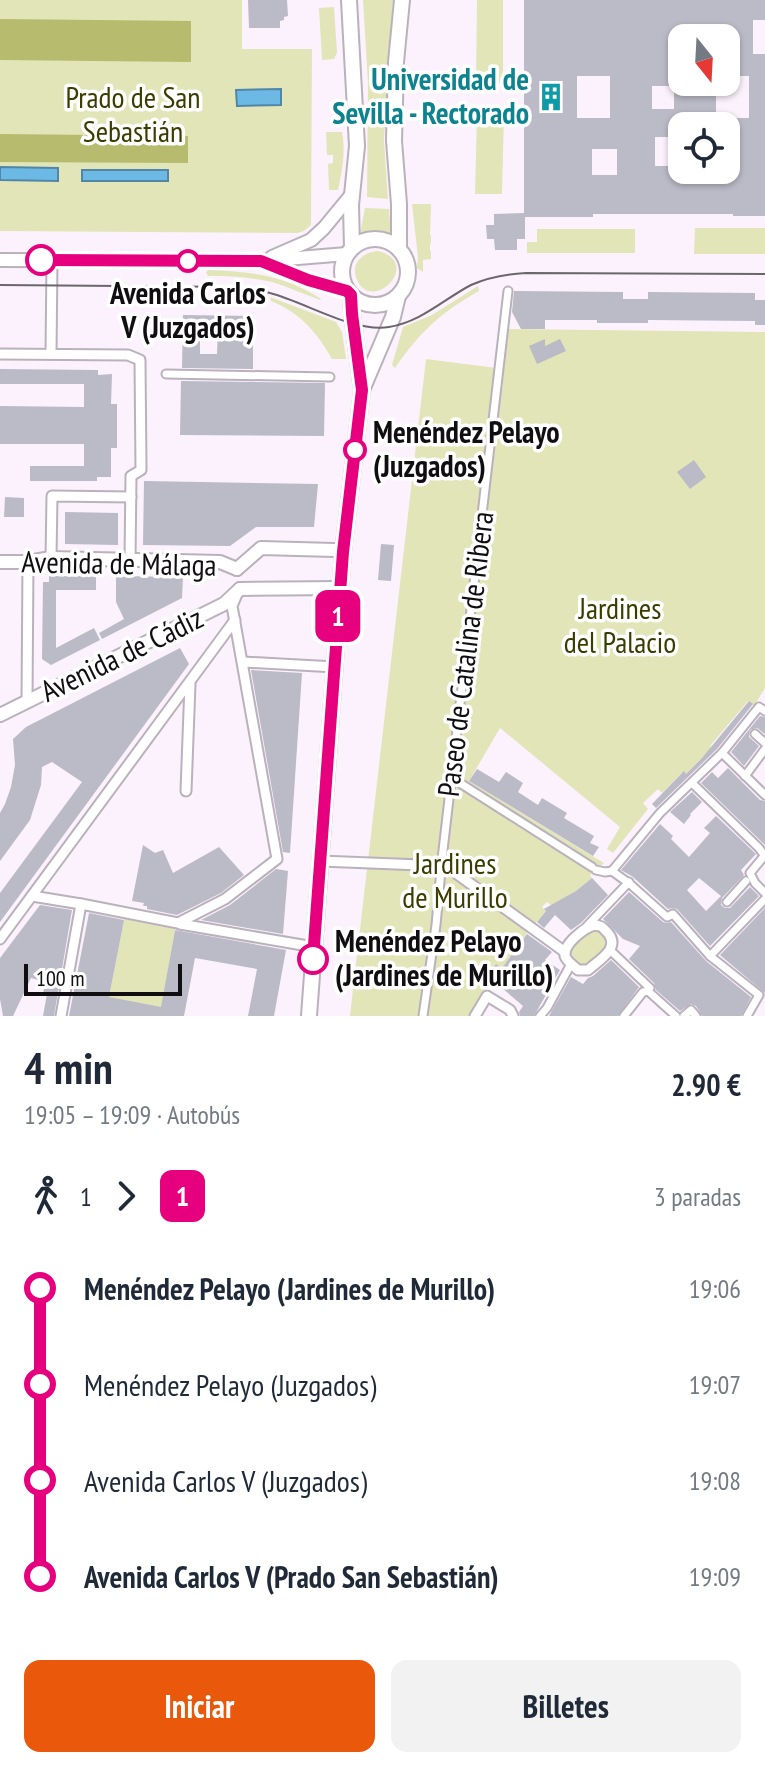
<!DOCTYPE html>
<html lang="es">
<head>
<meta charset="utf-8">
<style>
  :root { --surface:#fff; --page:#f2f2f3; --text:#1f2937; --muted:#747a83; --accent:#ea580c }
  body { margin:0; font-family:"PT Sans Narrow",sans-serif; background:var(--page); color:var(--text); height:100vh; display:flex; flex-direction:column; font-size:30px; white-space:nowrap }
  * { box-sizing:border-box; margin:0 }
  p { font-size:26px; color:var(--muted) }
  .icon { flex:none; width:44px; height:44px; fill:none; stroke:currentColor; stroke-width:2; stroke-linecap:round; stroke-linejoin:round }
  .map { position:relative; height:1016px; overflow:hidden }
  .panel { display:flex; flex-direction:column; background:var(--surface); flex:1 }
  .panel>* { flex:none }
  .badge { padding:0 16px; border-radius:12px; font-size:28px; line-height:52px }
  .needle { width:52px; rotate:162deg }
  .fabs { position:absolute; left:668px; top:24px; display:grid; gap:16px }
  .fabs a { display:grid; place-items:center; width:72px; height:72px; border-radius:16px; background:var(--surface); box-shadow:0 2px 6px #0004; font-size:40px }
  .scale { position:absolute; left:24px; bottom:20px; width:158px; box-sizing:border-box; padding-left:8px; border:4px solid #110e12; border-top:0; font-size:22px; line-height:28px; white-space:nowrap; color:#110e12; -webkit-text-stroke:6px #fff; paint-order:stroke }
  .map>.badge { position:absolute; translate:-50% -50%; box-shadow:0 0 0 4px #fff }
  .legs { display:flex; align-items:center; gap:12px; height:88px; padding:0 24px; font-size:26px }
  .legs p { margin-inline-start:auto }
  .overview { display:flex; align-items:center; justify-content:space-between; height:136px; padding:0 24px }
  h1 { font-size:44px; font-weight:600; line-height:60px }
  .primary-button { display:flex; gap:16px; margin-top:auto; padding:16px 24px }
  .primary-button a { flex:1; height:92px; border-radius:16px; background:var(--accent); color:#fff; font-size:32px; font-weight:600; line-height:92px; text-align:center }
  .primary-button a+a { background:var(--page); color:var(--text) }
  ul { padding:0 24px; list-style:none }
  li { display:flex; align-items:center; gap:28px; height:96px; font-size:30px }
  li i { display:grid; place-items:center; width:12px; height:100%; margin:0 10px; background:currentColor }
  li i::after { content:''; width:20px; height:20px; margin:-10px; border:6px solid; border-radius:50%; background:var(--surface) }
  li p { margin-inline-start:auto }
  li:first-child i { background:linear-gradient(#0000 50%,currentColor 0) }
  li:last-child i { background:linear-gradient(currentColor 50%,#0000 0) }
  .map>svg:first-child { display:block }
</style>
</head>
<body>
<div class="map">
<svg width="765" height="1016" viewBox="0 0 765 1016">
  <rect width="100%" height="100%" fill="#fcf2fd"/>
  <g fill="#e1e5b7">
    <path d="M0,0h242v49h70l-1,176 -7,6 -6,2 -298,-2z"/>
    <path d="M363,0h30l-9,141 4,58 -21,-2 1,-113z"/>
    <path d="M477,0h26v83h-27z"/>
    <path d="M334,7l3,46 -3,6 -12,1 -3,-52z"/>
    <path d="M477,114h27l-2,80h-27z"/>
    <path d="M326,132h16c4,20 0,39 -4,58h-9l-1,-26 5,-1v-8h-6z"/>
    <path d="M412,204h19l-1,31h1v8l-1,1v7h1v8l-8,1v12l-6,-4 1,-11z"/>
    <path d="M365,208l24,1 2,26 -10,-3 -21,2z"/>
    <path d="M695,228h70v26h-71z"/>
    <path d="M537,229h98v24h-108v-11h10z"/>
    <path d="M378,251c47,12 -9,66 -22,26 -5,-15 8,-25 22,-26z"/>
    <path d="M208,270c41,1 79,6 113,29l-1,1c-16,-6 -32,-13 -48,-18 -21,-5 -42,-6 -64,-6l-2,-4z"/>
    <path d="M478,286l1,5c-38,21 -60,42 -84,77l-3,-3 11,-38 29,-12z"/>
    <path d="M270,297l66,25 6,10 4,27h-14c-15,-27 -32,-46 -61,-58z"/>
    <path d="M509,329l256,3v356l-11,18 -6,-5 -38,45 2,2 -26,26 -3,-2 -21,21 -4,-4 -15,14 5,6 -35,44 -6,-4 13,-22 -120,-99 -31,53 135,82 -14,12 2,3 -16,13 -24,15 -5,-4 -5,5 4,4 -18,21 -26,36 -6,-4 -3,5 4,4 -27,43h-120l76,-657 78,10z"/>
    <path d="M124,919l51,10 -15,87 -51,-19z"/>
    <path d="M599,929l10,12c-3,13 -16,24 -29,26l-9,-8c-3,-17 13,-29 28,-30z"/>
  </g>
  <g fill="#b6bb6e">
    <path d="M0,19l191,2v41l-191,-2z"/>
    <path d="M0,134l188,2v27l-188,-1z"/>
  </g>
  <g fill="#6cb9e6" stroke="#5186a6" stroke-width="2">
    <path d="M281,89v16l-44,1 -1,-16z"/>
    <path d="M0,167l58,1v13l-58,-1z"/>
    <rect x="82" y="170" width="86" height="11"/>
  </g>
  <g fill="#bbbac7" fill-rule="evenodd">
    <path d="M248,0h39l1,16 -4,1v3l-4,1v7h-31z"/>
    <path d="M524,0h241v20h-12v34h12v162h-32v-2h-140v3h-68v22h-8v11h-22l-1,-11h-7l-1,-14h8v-11l30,-1zM682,38h44v38h23v42h-23v34h8v18h-52v-44h34v-44h-34zM577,76h33v42h-33zM652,86h22v23h-22zM655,137h16l1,29h-17zM592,149h25v26h-25z"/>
    <path d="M514,291l109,1v7h25v-7l107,1v7h10v25h-10v-4l-107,-1v3h-51v-3h-52v9h-24l-9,-17z"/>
    <path d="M183,315l70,1v53l-71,-1zM200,331h18l-1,23h-17z"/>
    <path d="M545,339v7l15,-7 6,12 -29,13 -8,-18z"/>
    <path d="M0,369l98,1v5l14,-1 -1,30h6v44h-6v29h-14v4h-67v-15h54v-22h-84v-38l84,1v-23h-84z"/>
    <path d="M181,381l144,2 -1,53 -144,-1z"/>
    <path d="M694,460l12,17 -16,12 -13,-17z"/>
    <path d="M144,481l174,3 -4,43h-58l-26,19 -87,-1z"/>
    <path d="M5,497l19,1v19h-20z"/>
    <path d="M65,512l53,1v32l-53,-1z"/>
    <path d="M381,544l13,1 -3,36 -13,-1z"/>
    <path d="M49,576h47v14h-40v58l38,-20 6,12 -49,25 -9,-6 1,-77h6z"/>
    <path d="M116,576l67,1 -1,21 -80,41 -3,-6 25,-14 -8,-17z"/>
    <path d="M180,648l9,16 -189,258v-29l82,-111 -30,-20 -10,5 -1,18 -11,35 -30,41v-48l5,-9 6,-17 4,-22 -2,-26 13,-12z"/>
    <path d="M251,670l51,3 -12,180 -7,-1z"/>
    <path d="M749,701l4,3 -36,45 -61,59 -4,-4 32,-33 2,3 16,-16z"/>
    <path d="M760,716l5,1v17l-8,-6 -7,2 -1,7 10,9 -15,20 -13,-14z"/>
    <path d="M728,768l32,32 5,1v44l-64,-62 11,-11 6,6z"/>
    <path d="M477,769l22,13 7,-10 17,11 -5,9 20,13 4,-7 25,15 -3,5 30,18 -4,7 9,4 -6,9 -124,-75z"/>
    <path d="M692,792l10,10 -12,12 1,1 -7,9 -14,-12z"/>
    <path d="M716,816l40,38 -15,16 3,5 -22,23 -1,7 4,3h5l20,-21 9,9 -49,50 -33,-37 -4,-1 -5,1 -35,-32 -12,-7 39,-46 13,12 -2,3 18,18 21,-24 -6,-5zM699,878l22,18 -15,15 -19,-21z"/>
    <path d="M143,845l12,8 8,-3 10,23 46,-26 25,28 -23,18 -44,22 -30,-6v-3h-4l1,-3 -12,-2z"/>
    <path d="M276,869l12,2 -5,63 -82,-14 29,-15z"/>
    <path d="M592,878l16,17 -27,28 -10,7 -16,-15 -11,13 -7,-6 9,-11 -2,-2 32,-18z"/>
    <path d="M629,892l34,30 4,1 4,-1 35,39 45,36 -10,19h-39l-6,-10 -5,-2 -11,7 -24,-21 -2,-7 -25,-24 11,-13 -17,-7 -20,-20z"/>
    <path d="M40,905l32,5 -18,106h-11l4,-22h-4l2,-12 -14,-4 -18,38h-10l-3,-17v-41z"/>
    <path d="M765,908v85l-45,-38z"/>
    <path d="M89,913l35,7 -15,77 52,10 14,-77 111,20 -12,66h-26l9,-47 -62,-11 -11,58h-115z"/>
    <path d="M527,934l25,18 -7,8 15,10 -26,46h-14l-1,-4 4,-6 -35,-30 8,-12 6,4z"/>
    <path d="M611,960l28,27 -21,29h-69l22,-39 12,7 5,-6 5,-2z"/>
  </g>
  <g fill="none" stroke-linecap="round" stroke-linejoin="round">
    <defs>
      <g id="pedestrian">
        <path d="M166,374l164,3"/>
        <path d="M755,734l10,9"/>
        <path d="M722,753l43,42"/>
        <path d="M745,776l20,-27"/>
        <path d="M452,778l140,89"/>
        <path d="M692,783l67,65 5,7"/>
        <path d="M765,855l-15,18 5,10 10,10"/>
        <path d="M596,870l9,2 7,-1 18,13 37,33 6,-3 37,42 49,39 -12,21"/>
        <path d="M612,871l48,-58 62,-60 37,-46 6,4"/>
        <path d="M727,902l19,-21"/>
        <path d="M587,926l42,-44"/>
        <path d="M610,950l40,38 -2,3 28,25"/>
        <path d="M710,956l55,-57"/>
        <path d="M423,1016l13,-91 6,-66 66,-568"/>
        <path d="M540,1016l7,-8 24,-44"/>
        <path d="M624,1016l19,-24 5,-1"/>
        <path d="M684,1016l7,-6 5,6"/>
      </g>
      <g id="minor">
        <path d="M0,354l128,1 12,5 1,110 -10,6 -1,84"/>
        <path d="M51,354l1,-94"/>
        <path d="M51,558l1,-62 79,1"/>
        <path d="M243,662l92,5"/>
        <path d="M27,702l1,-140"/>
        <path d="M186,791l4,-107"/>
        <path d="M320,861l126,5 119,86"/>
        <path d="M32,896l49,8 97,19 47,-24 52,-40 -45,-253 5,-12"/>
        <path d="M180,924l134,23"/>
        <path d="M595,925c9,2 5,0 12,7 15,16 -8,28 -19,38h-10c-4,-4 -11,-8 -13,-14 -2,-12 20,-29 30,-31z"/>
        <path d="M0,939l235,-319"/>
        <path d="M61,1016l20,-112"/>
        <path d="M475,1016l12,-20 23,14 3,6"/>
      </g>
      <g id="tertiary">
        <path d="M272,257l39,-17 13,-12 28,-34"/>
        <path d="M0,260l261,1 86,-7"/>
        <path d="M264,262l44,18 39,11"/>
        <path d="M0,562h28l23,-4 169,4 17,7"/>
        <path d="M237,569l24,-21 73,2 9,2"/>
        <path d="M240,589l100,-1"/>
        <path d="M0,715l224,-111 16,-15"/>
      </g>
      <g id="primary">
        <path d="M349,0l8,146 -6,59 1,43"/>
        <circle cx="375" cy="272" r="33"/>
        <path d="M399,249v-45l-5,-63 2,-79 6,-62"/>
        <path d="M362,390l31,-73 5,-21"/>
        <path d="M309,1016l34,-464 19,-162 -10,-76 -1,-19"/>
      </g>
    </defs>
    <use href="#pedestrian" stroke="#bbb1bc" stroke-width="11"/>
    <use href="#minor" stroke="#bbb1bc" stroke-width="13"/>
    <use href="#tertiary" stroke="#bbb1bc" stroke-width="16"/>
    <use href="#primary" stroke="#bbb1bc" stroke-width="18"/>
    <use href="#pedestrian" stroke="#fff" stroke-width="7"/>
    <use href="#minor" stroke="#fff" stroke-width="9"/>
    <use href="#tertiary" stroke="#fff" stroke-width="12"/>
    <use href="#primary" stroke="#fff" stroke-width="14"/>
    <path stroke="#6b666c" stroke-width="2" d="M0,285l240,2c10,2 21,3 30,6 35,9 84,40 119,34 32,-5 55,-28 82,-42 18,-8 36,-11 55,-12l239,1"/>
  </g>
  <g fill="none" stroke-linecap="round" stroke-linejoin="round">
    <defs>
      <path id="line-1" d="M41,260l220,1 47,19 39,11 4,4 1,19 10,76 -19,162 -30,407"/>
    </defs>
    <use href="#line-1" stroke="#fff" stroke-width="18"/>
    <use href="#line-1" stroke="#e6007e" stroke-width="12"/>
  </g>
  <defs>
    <symbol id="building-bare" viewBox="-9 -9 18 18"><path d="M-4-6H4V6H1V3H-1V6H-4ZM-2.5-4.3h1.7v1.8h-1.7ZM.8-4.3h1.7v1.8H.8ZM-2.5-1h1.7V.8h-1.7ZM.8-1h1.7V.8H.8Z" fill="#0f9aa8" stroke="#fff" stroke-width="2.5" paint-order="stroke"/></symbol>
  </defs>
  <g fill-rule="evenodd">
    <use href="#building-bare" x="531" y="77" width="40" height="40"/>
  </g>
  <g fill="#fff" stroke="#e6007e" stroke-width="4">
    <circle cx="41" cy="260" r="14"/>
    <circle cx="188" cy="261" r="10"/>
    <circle cx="355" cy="450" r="10"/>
    <circle cx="313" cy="959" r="14"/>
  </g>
  <g text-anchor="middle" stroke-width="7" stroke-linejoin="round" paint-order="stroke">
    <g font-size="30" font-weight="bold" fill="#0d838f" stroke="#fff" text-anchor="end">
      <text x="529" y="90">Universidad de<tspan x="529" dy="34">Sevilla - Rectorado</tspan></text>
    </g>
    <g font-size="30" fill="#3b3d00" stroke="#fff">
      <text x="133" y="108">Prado de San<tspan x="133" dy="34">Sebastián</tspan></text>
      <text x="620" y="619">Jardines<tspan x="620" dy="34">del Palacio</tspan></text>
      <text x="455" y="874">Jardines<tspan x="455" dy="34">de Murillo</tspan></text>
    </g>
    <g font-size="30" font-weight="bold" fill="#110e12" stroke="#fff" text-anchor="start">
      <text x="188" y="304" text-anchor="middle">Avenida Carlos<tspan x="188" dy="34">V (Juzgados)</tspan></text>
      <text x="373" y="443">Menéndez Pelayo<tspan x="373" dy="34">(Juzgados)</tspan></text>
      <text x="335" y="952">Menéndez Pelayo<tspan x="335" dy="34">(Jardines de Murillo)</tspan></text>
    </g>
    <g font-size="30" fill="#110e12" stroke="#fff">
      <text transform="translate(119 564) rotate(1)" y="10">Avenida de Málaga</text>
      <text transform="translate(466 654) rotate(-83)" y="10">Paseo de Catalina de Ribera</text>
      <text transform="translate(122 655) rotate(-26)" y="10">Avenida de Cádiz</text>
    </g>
  </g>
</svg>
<div class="fabs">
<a><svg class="needle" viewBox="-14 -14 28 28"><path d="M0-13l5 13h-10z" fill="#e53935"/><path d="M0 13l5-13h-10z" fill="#747a83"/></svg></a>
<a><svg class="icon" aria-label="locate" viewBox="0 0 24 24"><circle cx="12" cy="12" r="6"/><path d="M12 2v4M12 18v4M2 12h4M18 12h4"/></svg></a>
</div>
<div class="scale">100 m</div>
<b class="badge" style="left:338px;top:616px;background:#e6007e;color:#fff">1</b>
</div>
<section class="panel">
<div class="overview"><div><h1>4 min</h1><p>19:05 – 19:09 · Autobús</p></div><b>2.90 €</b></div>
<div class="legs"><svg class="icon" aria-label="walk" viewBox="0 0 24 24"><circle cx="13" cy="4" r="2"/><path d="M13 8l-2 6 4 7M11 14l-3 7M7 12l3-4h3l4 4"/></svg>1<svg class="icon" aria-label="forward" viewBox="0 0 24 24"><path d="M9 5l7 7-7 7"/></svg><b class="badge" style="background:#e6007e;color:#fff">1</b><p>3 paradas</p></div>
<ul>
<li><i style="color:#e6007e"></i><b>Menéndez Pelayo (Jardines de Murillo)</b><p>19:06</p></li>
<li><i style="color:#e6007e"></i><span>Menéndez Pelayo (Juzgados)</span><p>19:07</p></li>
<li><i style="color:#e6007e"></i><span>Avenida Carlos V (Juzgados)</span><p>19:08</p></li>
<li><i style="color:#e6007e"></i><b>Avenida Carlos V (Prado San Sebastián)</b><p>19:09</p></li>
</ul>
<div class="primary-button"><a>Iniciar</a><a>Billetes</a></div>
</section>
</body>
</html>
